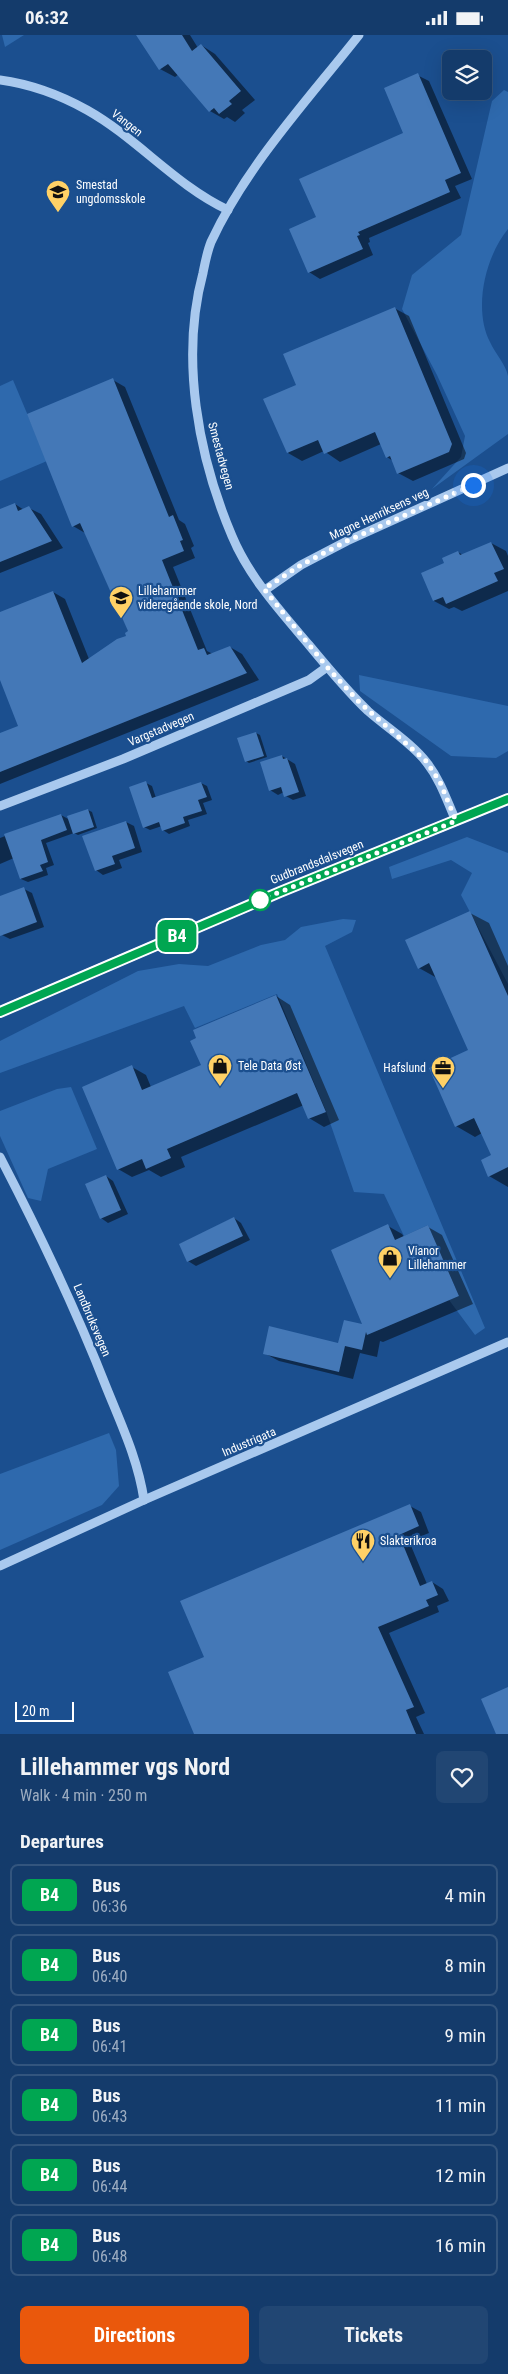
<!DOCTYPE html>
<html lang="en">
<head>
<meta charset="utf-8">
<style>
  :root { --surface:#143b6b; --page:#214673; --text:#f1f3f6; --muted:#9dadc1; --line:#33557e; --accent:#ea580c }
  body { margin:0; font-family:"Roboto Condensed",sans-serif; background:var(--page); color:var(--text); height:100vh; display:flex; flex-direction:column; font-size:19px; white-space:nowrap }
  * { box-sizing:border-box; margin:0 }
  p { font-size:16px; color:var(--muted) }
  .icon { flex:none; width:28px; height:28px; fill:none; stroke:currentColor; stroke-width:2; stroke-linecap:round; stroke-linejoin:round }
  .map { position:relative; height:1699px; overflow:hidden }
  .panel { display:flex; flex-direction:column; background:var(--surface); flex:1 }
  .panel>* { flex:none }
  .badge { padding:0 10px; border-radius:8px; font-size:18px; line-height:32px }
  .fabs { position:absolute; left:442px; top:15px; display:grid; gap:10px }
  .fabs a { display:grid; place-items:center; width:50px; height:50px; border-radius:8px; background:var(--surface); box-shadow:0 5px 20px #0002,0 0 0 1px var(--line); font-size:25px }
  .scale { position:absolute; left:15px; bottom:12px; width:59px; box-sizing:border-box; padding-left:5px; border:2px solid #fff; border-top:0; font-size:14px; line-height:18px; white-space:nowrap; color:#fff; -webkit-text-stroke:4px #1b4f8f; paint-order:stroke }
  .you { position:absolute; width:25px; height:25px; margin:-12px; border:4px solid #fff; border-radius:50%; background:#1a73e8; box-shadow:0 0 0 8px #1a73e833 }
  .map>.badge { position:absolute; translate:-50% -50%; box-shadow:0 0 0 2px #fff }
  h2 { padding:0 20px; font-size:19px; line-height:45px }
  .round { display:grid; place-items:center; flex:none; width:52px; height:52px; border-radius:8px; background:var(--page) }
  .summary { display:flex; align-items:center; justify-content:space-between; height:85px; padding:0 20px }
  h1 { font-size:24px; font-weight:700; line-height:38px }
  .cta { display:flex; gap:10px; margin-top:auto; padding:10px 20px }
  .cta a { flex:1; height:58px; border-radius:8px; background:var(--accent); color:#fff; font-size:20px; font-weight:700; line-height:58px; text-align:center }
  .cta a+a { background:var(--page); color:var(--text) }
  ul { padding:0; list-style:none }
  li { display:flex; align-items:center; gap:15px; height:62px; margin:0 10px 8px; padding:0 10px; border:2px solid var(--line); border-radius:8px }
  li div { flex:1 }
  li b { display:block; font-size:19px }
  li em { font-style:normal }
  li .badge { min-width:55px; font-weight:700; text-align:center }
  .status { display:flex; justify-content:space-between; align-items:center; height:35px; padding:0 25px; background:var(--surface); direction:ltr }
  .status svg { height:14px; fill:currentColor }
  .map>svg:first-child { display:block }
</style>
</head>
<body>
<div class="status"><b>06:32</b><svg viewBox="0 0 49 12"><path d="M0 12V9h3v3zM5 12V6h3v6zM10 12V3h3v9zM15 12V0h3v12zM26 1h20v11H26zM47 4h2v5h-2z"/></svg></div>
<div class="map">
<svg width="508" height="1699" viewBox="0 0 508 1699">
  <rect width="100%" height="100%" fill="#1b4f8f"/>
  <g fill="#2e69ad">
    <path d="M2,0h22l-19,12z"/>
    <path d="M504,55l4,2v137c-23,28 -35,80 -18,113 5,11 16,23 18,34 0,18 0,40 0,58l-76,55 29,-32 4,-21 -28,-61 -35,-66 10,-34 49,-40 31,-134z"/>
    <path d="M13,345l34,81 -47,20v-95z"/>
    <path d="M359,640l149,31v45l-12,7 -45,-2 -91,-65z"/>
    <path d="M467,802l41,16v131l-47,-89 11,-22 -21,-13 -59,19 -3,-12z"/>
    <path d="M343,884l13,1 -4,12 -27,14 160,382 -10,7 -26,-35 10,-4 -31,-71 -24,11 -20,-42 -30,-2 -28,-81 -49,-117 -82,34 -11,-22 -184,67v-32l138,-70 41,-7 29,2 53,-21 24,-5 16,-13z"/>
    <path d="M71,1052l26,62 -49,20 -7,32 -13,-3 -28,-62v-25l57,-22z"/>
    <path d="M109,1398l7,17 3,36 -17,19 -102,45v-76z"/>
  </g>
  <g fill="#0007">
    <path d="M138,0h52l8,13 3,-3 14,9 40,46 -13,10 3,3 -10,9 -8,-5 -3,2 -14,-8 -31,-37 -4,3 -15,-8z"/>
    <path d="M417,40l12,6 43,98 -17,7 6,12 -92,40 1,4 -2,1 5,12 -53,24 -11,-7 8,-54 88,-84z"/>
    <path d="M394,273l15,8 57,137 -2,6 -51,22 -15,-8 -5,-12 -6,-4 -6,-13 -41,18 -16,-11 -22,10 -14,-8z"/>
    <path d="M113,345l12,7 54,133 6,4 9,22 -3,2 4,10 -22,9 34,84 6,3 17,-7 12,7 17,26 -259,104v-49l20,-9 -20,-49v-63l53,-22 12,7 24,60 39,-23 1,-4 -44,-99 -12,-7z"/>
    <path d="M15,469l9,6 5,-2 12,6 22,34 -63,25v-63z"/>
    <path d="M491,508l15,8 2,5v35l-46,20 -8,-4 -5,2 -15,-8 -11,-27 23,-10 12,-12 5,3z"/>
    <path d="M256,698l4,2 7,22 -18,6 -3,-2z"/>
    <path d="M282,721l13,8 11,32 -13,4 -7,-4 -2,-4 -6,3 -8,-5z"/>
    <path d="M146,748l6,3 4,12 45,-15 6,3 5,14 -9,3 4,11 -19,6 2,6 -21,8 -6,-4 -1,-4 -12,4 -6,-3z"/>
    <path d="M88,775l4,2 5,16 -19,7 -4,-2 -28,10 8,22 -8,3 2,7 -20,7 -7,-3 -7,-21 -14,6v-26l61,-23 9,5z"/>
    <path d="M126,787l8,4 8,26 -23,8 3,8 -19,7 -7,-5z"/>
    <path d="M24,854l8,4 12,34 -34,12 -8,-4 -2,-7v-30z"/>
    <path d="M470,878l19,10 19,43v221l-19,-11 3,-20 -10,-23 -7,4 -19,-11 14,-75 -33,-73 -18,-10z"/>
    <path d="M276,961l14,9 49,115 -15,7 -15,-9 -5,-13 -123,52 4,10 -24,10 -12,-7 -17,7 -14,-8 14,-102 14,8 5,12 51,-21z"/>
    <path d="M106,1141l7,5 15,33 -20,9 -7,-5z"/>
    <path d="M234,1183l7,5 9,17 -54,26 -8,-5 -8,-17z"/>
    <path d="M388,1191l14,8 2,3 24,-10 14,8 31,69 -90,38 -3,-1 -3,16 -17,-4 -7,26 -74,-18 -15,-8 75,-8 26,-19z"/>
    <path d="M410,1471l11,6 8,21 -20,8 18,43 5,-2 11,7 6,12 -12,5 2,6 -50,21 36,80 -9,4 8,17h-228l9,-76z"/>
  </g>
  <g fill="#4478b7">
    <path d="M136,0h46l10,16 9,-7 40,47 -12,10 3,3 -13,10 -5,-6 -5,4 -41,-48 -9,6z"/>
    <path d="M418,38l43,100 -16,7 5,12 -92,40 2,3 -3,1 6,13 -55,24 -19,-44 27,-12 -17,-38 104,-46 -19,-45z"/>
    <path d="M395,272l57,137 -3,8 -52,22 -7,-18 -4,2 -11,-26 -51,22 -6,-14 -31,13 -24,-54 33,-14 -13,-31z"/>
    <path d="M113,343l56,139 4,-2 10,25 -3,1 4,10 -22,9 36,90 6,-2 3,7 23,-9 17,27 -247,99v-39l18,-7 -18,-46v-68l53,-21 29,72 35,-24 9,-3 -1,-3 3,-2 -48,-108 -8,4 -45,-113z"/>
    <path d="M15,468l3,8 11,-5 23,35 -52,21v-53z"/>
    <path d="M491,507l13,27 -10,4 4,8 -52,23 -3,-7 -10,4 -12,-28 23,-10 -2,-5 16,-7 2,4z"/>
    <path d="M256,697l8,24 -19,6 -8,-24z"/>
    <path d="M282,720l1,4 4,-1 12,34 -15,5 -3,-10 -12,4 -9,-29z"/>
    <path d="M146,746l6,17 49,-16 6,15 -9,3 4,11 -19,6 2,6 -23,8 -3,-9 -16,6 -14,-41z"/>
    <path d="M88,774l6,18 -21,7 -6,-18z"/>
    <path d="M61,779l6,16 -26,10 7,22 -8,3 3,6 -23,8 -16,-45z"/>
    <path d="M126,786l9,27 -23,8 3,8 -20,7 -13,-35z"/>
    <path d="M24,852l13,35 -37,14v-40z"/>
    <path d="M470,876l38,85v171l-20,10 -7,-17 10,-5 -17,-37 -19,9 -26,-59 39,-18 -39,-87 -11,6 -13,-29z"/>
    <path d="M276,960l50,117 -18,7 -11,-26 -130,56 4,9 -25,11 -4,-10 -25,11 -35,-83 50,-22 10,25 59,-25 -11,-24 6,-3 -3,-8z"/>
    <path d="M106,1140l15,35 -21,9 -15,-35z"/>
    <path d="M234,1182l9,19 -56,26 -8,-18z"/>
    <path d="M388,1189l7,16 33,-15 31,71 -92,39 -1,-3 -4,18 -17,-4 -6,26 -76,-18 6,-28 69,17 6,-23 18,4 -31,-74z"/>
    <path d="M410,1469l9,22 -20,9 21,51 12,-5 6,14 -12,5 3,6 -51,21 36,80 -8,3 10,24h-222l-26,-62 36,-15 -24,-56z"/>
    <path d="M508,1652v47h-12l-15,-35z"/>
  </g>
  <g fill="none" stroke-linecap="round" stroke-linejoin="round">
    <g stroke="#a9c9ee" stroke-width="9">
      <path d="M359,0c-52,66 -112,130 -148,207 -4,10 -6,21 -8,31 -23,85 -5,183 29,263 17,41 49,76 77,109 19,23 38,46 59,66 18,16 45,33 59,52 14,18 20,38 29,58"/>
      <path d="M0,45c30,4 60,15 87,30 50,28 88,75 141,100"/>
      <path d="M265,555l36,-25 46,-24 161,-73"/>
      <path d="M0,771l123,-47 186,-79 18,-13"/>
      <path d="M0,1122c40,77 75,150 107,232 15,37 31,71 37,111"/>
      <path d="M0,1531l144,-66 364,-158"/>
    </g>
    <path stroke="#f0f6ff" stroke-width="12" d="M0,977l280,-120 228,-93"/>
  </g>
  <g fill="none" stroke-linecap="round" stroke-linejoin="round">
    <defs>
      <path id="line" d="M0,977l280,-120 228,-93"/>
    </defs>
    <use href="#line" stroke="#fff" stroke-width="11"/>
    <use href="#line" stroke="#00a651" stroke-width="8"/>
    <path stroke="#fff" stroke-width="5" stroke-dasharray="0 9" d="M260,865l196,-79 -16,-39 -14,-21 -66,-58 -33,-36 -63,-78 37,-24 46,-24 126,-56"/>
  </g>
  <defs>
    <symbol id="school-pin" viewBox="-11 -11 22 30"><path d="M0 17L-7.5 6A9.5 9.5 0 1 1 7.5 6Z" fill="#ffd166" stroke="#1b4f8f"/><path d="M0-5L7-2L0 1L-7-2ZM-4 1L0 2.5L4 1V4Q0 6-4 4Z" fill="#111"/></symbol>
    <symbol id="shop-pin" viewBox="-11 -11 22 30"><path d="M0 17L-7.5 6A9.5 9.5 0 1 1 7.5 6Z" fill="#ffd166" stroke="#1b4f8f"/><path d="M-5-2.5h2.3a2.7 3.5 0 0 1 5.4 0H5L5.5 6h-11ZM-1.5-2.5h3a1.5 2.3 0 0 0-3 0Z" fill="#111"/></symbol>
    <symbol id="office-pin" viewBox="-11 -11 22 30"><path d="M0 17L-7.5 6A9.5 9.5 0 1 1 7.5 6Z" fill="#ffd166" stroke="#1b4f8f"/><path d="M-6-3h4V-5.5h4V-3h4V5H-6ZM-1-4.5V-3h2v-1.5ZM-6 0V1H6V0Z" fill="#111"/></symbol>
    <symbol id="restaurant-pin" viewBox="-11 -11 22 30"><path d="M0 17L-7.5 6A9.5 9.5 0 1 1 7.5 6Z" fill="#ffd166" stroke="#1b4f8f"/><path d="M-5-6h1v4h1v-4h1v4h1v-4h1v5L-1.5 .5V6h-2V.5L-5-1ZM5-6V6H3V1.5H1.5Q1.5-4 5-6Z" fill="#111"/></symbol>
  </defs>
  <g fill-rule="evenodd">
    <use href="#school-pin" x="44" y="143" width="28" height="38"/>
    <use href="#school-pin" x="107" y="549" width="28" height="38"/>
    <use href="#shop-pin" x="206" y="1017" width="28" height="38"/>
    <use href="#office-pin" x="429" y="1019" width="28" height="38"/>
    <use href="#shop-pin" x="376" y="1209" width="28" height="38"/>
    <use href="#restaurant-pin" x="349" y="1492" width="28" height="38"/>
  </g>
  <circle fill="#fff" stroke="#00a651" stroke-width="2.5" cx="260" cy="865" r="10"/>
  <g text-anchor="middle" stroke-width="4.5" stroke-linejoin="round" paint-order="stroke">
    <g font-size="12" fill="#fff" stroke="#1b4f8f">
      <text transform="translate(127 88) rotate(38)" y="4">Vangen</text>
      <text transform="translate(221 421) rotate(75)" y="4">Smestadvegen</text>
      <text transform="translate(379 479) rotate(-25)" y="4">Magne Henriksens veg</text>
      <text transform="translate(161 694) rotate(-23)" y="4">Vargstadvegen</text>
      <text transform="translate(317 827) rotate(-22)" y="4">Gudbrandsdalsvegen</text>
      <text transform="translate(92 1285) rotate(67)" y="4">Landbruksvegen</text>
      <text transform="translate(249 1407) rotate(-23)" y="4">Industrigata</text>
    </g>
    <g font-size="12" fill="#fff" stroke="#1b4f8f" text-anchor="start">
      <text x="76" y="154">Smestad<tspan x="76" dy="14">ungdomsskole</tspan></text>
      <text x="138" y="560">Lillehammer<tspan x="138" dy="14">videregående skole, Nord</tspan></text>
      <text x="238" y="1035">Tele Data Øst</text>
      <text x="426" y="1037" text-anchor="end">Hafslund</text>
      <text x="408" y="1220">Vianor<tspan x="408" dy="14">Lillehammer</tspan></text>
      <text x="380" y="1510">Slakterikroa</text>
    </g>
  </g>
</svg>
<div class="fabs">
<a><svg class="icon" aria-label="layers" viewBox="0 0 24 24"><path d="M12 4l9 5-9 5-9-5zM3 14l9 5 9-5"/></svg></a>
</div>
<div class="scale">20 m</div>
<div class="you" style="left:473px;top:450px"></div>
<b class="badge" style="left:177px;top:901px;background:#00a651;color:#fff">B4</b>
</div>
<section class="panel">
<div class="summary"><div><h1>Lillehammer vgs Nord</h1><p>Walk · 4 min · 250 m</p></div><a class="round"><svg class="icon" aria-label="heart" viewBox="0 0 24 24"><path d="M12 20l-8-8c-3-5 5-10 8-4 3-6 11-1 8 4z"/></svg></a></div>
<h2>Departures</h2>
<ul>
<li><span class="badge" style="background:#00a651;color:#fff">B4</span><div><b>Bus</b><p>06:36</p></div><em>4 min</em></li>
<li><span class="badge" style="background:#00a651;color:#fff">B4</span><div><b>Bus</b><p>06:40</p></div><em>8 min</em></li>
<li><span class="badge" style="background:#00a651;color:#fff">B4</span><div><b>Bus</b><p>06:41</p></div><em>9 min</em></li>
<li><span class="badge" style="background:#00a651;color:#fff">B4</span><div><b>Bus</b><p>06:43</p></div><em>11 min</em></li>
<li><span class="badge" style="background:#00a651;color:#fff">B4</span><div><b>Bus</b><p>06:44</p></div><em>12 min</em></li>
<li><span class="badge" style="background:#00a651;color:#fff">B4</span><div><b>Bus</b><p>06:48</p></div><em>16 min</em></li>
</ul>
<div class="cta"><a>Directions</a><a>Tickets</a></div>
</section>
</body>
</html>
